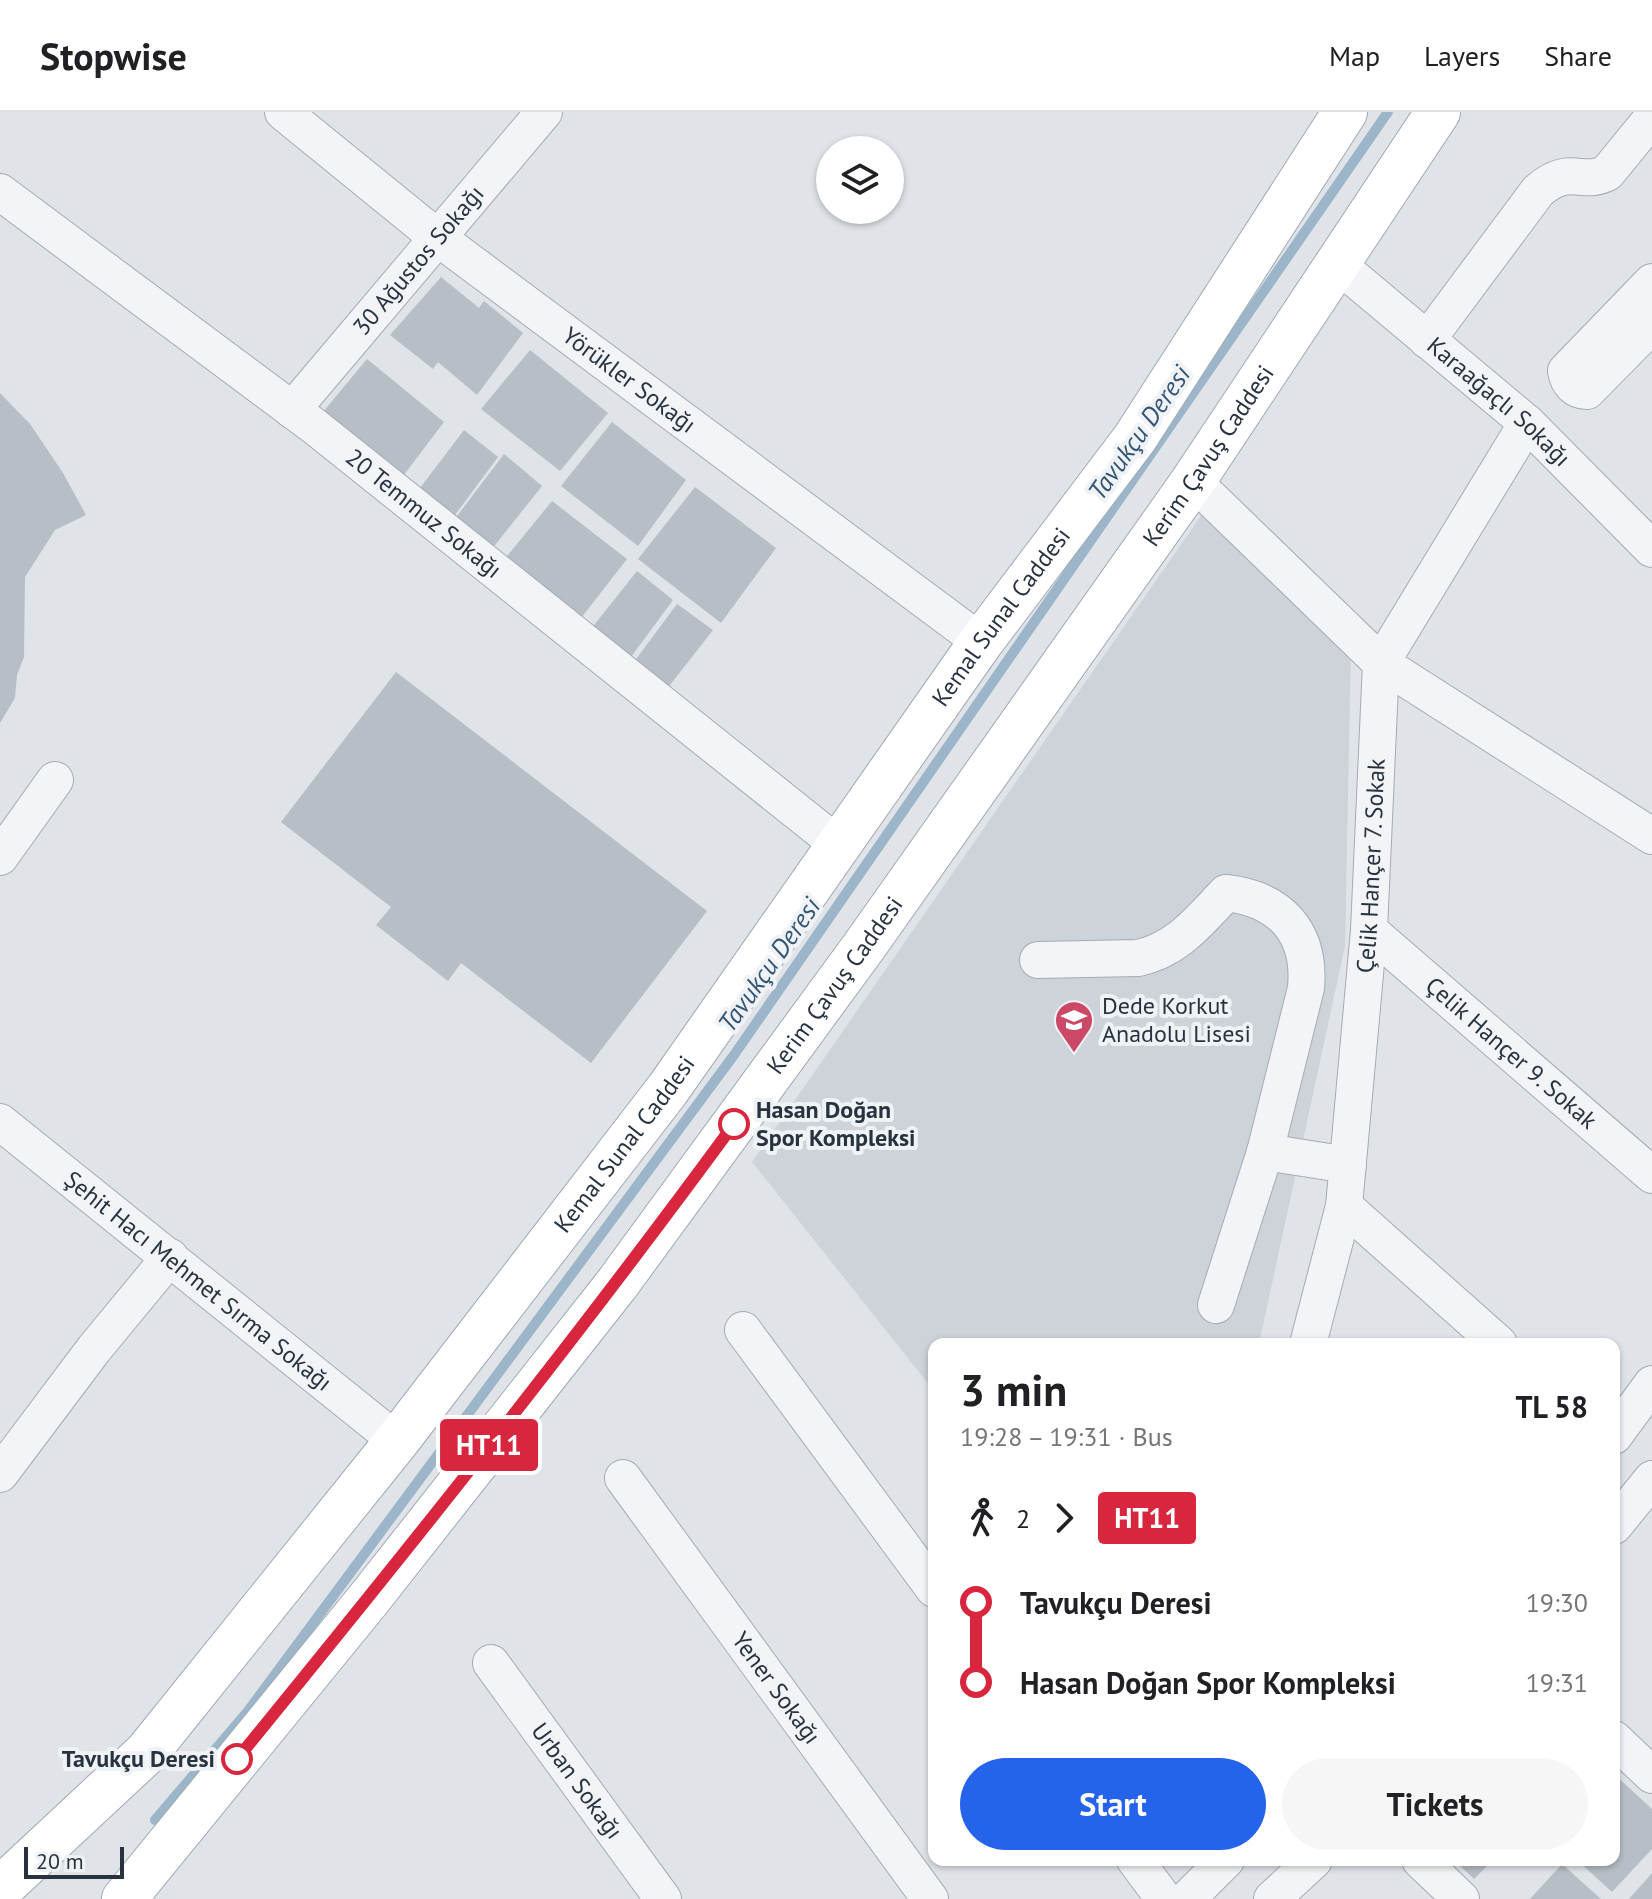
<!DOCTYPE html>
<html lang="en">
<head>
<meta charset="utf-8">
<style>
  :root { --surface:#fff; --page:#f6f6f6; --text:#202124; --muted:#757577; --line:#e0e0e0; --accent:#2563eb }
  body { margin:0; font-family:"PT Sans",sans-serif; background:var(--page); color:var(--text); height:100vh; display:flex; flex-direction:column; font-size:30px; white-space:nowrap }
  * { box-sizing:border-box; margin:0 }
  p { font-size:26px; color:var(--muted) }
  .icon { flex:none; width:44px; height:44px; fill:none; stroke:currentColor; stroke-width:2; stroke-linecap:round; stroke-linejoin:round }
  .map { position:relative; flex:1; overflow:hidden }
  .drawer { position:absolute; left:928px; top:1226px; width:692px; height:528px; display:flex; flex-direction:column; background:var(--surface); border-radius:16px; box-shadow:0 2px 6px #0004 }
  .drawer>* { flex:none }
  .badge { padding:0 16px; border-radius:6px; font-size:28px; line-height:52px }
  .controls { position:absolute; left:816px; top:24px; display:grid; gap:16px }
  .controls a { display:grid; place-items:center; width:88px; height:88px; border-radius:50%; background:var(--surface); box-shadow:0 2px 6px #0004; font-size:40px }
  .scale { position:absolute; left:24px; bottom:20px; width:100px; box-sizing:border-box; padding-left:8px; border:4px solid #293340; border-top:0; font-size:22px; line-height:28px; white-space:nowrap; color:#293340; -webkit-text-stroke:6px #eff3f6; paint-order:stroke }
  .map>.badge { position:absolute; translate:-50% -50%; box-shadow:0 0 0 4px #fff }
  .legs { display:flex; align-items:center; gap:12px; height:88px; padding:0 32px; font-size:26px }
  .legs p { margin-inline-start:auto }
  .head { display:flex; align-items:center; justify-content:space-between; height:136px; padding:0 32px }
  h1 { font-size:44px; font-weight:600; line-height:60px }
  .button { display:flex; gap:16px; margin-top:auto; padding:16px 32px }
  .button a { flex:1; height:92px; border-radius:48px; background:var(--accent); color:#fff; font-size:32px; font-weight:600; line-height:92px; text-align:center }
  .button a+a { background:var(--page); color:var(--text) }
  ul { padding:0 32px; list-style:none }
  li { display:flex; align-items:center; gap:28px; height:80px; font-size:30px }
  li i { display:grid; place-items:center; width:12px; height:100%; margin:0 10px; background:currentColor }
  li i::after { content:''; width:20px; height:20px; margin:-10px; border:6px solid; border-radius:50%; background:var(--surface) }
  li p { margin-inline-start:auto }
  li:first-child i { background:linear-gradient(#0000 50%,currentColor 0) }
  li:last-child i { background:linear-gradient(currentColor 50%,#0000 0) }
  header { display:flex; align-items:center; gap:48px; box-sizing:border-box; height:112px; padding:0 40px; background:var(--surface); border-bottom:2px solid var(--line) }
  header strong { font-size:38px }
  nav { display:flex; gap:44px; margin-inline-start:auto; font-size:28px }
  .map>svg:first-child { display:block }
</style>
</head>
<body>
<header>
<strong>Stopwise</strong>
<nav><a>Map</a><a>Layers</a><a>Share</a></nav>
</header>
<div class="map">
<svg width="1652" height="1787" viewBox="0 0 1652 1787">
  <rect width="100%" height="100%" fill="#e0e4e9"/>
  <path fill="#ced3da" d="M1207,395l144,140 -6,299 -86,398h-325v47l-182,-229z"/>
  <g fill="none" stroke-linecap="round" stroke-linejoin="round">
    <path stroke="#9cb5c8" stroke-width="10" d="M155,1708l93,-109 486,-656 654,-943"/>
  </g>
  <g fill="#b7bec5">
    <path d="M441,165l38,31 5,-7 39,32 -46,62 -39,-33 -5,7 -43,-34z"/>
    <path d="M530,238l78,63 -48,58 -79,-62z"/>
    <path d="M367,247l77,63 -47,62 -79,-66z"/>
    <path d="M0,281l30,31 33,49 23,42 -31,15 -30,47 -1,80 -7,18 -2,23 -15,25z"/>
    <path d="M612,310l74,58 -48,66 -77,-60z"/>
    <path d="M464,318l34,27 -46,62 -35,-27z"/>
    <path d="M504,342l38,32 -54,68 -37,-30z"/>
    <path d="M695,375l81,61 -55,75 -83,-64z"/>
    <path d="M552,389l75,58 -49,63 -75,-61z"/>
    <path d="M637,459l36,29 -48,65 -38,-31z"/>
    <path d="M677,492l36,26 -50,64 -32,-28z"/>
    <path d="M396,560l311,239 -116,152 -130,-100 -13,18 -72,-56 15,-18 -110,-85z"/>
    <path d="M1614,1662l38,35v40l-40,43 -35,-32h37z"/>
    <path d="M1454,1748h39l-19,19z"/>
    <path d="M1562,1752l39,35h-71z"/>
    <path d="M1652,1761v26h-23z"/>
  </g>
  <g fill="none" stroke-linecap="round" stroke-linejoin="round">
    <defs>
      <g id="minor">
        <path id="s1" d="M283,0l155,126 543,404"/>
        <path id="s2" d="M0,80l314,234 526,420"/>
        <path id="s3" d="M1336,151l191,160 125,126"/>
        <path d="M1652,170l-86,89c2,12 9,20 21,20l65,-66"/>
        <path d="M1427,228l111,-149c32,-28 43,-5 69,-18l45,-55"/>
        <path id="s4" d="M292,298l252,-298"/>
        <path d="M1193,369l188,182 271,173"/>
        <path d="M0,745l55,-77"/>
        <path id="s5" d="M1369,818l283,245"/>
        <path d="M1038,848l100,-2c39,-8 61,-37 88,-65 55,6 85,40 80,95l-41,164 -49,153"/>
        <path id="s6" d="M0,1010l397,319"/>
        <path d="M1265,1040l83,13"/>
        <path d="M1344,1094l155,138"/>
        <path d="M743,1218l191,259"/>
        <path id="s7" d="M1308,1232l36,-138 25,-276 12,-267 146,-240"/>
        <path d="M1614,1324l38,-52"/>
        <path d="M0,1362l94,-125 76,-92"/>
        <path id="s8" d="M623,1366l307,421"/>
        <path d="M1614,1414l38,-47"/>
        <path id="s9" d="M491,1551l172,236"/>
        <path d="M1614,1627l38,36"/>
        <path d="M1135,1748l29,39"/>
        <path d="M1420,1748l41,39"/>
        <path d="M1187,1787l39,-39"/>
        <path d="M1272,1787l42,-39"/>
      </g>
      <g id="major">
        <path id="s10" d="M0,1777l147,-137 250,-311 271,-352 313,-447 154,-204 210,-326"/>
        <path id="s11" d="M124,1787l244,-299 249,-316 248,-339 328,-464 245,-369"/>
      </g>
    </defs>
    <use href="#minor" stroke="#a5abb3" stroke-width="38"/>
    <use href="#major" stroke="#9fa9b4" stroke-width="46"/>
    <use href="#minor" stroke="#f2f4f7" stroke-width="36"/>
    <use href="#major" stroke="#fff" stroke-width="44"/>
  </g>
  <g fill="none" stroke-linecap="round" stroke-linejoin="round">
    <defs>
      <path id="line-1" d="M237,1647c170,-208 338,-418 497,-635"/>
    </defs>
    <use href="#line-1" stroke="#fff" stroke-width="18"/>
    <use href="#line-1" stroke="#d7263d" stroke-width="12"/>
  </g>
  <defs>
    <symbol id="school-pin" viewBox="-11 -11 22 30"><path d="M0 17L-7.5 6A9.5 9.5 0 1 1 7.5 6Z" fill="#cb4866" stroke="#eff3f6"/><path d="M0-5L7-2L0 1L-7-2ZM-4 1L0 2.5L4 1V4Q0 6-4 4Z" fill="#fff"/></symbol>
  </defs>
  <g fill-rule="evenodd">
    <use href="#school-pin" x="1052" y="886" width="44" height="60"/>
  </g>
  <g fill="#fff" stroke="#d7263d" stroke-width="4">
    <circle cx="734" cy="1012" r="14"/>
    <circle cx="237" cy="1647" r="14"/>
  </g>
  <g text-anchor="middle" stroke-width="8" stroke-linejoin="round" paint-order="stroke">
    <g font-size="24" fill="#293340" stroke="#eff3f6">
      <text dy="8" stroke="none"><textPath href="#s4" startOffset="196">30 Ağustos Sokağı</textPath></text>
      <text dy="8" stroke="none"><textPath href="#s1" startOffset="438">Yörükler Sokağı</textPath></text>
      <text dy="8" stroke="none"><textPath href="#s3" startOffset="214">Karaağaçlı Sokağı</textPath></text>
      <text dy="8" stroke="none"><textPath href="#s11" startOffset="1806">Kerim Çavuş Caddesi</textPath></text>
      <text dy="8" stroke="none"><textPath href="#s2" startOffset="532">20 Temmuz Sokağı</textPath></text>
      <text dy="8" stroke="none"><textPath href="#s10" startOffset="1622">Kemal Sunal Caddesi</textPath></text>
      <text dy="8" stroke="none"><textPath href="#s7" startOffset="484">Çelik Hançer 7. Sokak</textPath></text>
      <text dy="8" stroke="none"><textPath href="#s11" startOffset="1158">Kerim Çavuş Caddesi</textPath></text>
      <text dy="8" stroke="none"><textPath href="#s5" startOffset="188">Çelik Hançer 9. Sokak</textPath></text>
      <text dy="8" stroke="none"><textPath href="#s10" startOffset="974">Kemal Sunal Caddesi</textPath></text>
      <text dy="8" stroke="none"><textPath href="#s6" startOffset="254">Şehit Hacı Mehmet Sırma Sokağı</textPath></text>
      <text dy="8" stroke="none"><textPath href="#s8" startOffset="260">Yener Sokağı</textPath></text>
      <text dy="8" stroke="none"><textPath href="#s9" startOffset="146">Urban Sokağı</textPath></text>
    </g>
    <g font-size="24" fill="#293340" stroke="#eff3f6" text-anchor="start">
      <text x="1102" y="902">Dede Korkut<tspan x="1102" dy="28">Anadolu Lisesi</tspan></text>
    </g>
    <g font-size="24" font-weight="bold" fill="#293340" stroke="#eff3f6" text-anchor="start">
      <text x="756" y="1006">Hasan Doğan<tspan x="756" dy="28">Spor Kompleksi</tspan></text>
      <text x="215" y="1655" text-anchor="end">Tavukçu Deresi</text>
    </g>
    <g font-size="26" font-style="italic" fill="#345573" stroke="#eff3f6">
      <text transform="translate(1139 321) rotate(-55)" y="9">Tavukçu Deresi</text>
      <text transform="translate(769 853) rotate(-55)" y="9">Tavukçu Deresi</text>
    </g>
  </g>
</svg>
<div class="controls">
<a><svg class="icon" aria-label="layers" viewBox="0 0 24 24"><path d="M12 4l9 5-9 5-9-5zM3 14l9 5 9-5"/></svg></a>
</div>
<div class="scale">20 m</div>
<b class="badge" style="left:489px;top:1333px;background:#d7263d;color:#fff">HT11</b>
<section class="drawer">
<div class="head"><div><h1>3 min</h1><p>19:28 – 19:31 · Bus</p></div><b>TL 58</b></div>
<div class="legs"><svg class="icon" aria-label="walk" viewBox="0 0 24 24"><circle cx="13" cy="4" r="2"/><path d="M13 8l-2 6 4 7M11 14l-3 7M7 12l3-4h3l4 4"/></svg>2<svg class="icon" aria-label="forward" viewBox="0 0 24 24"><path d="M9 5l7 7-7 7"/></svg><b class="badge" style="background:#d7263d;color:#fff">HT11</b></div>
<ul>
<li><i style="color:#d7263d"></i><b>Tavukçu Deresi</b><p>19:30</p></li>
<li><i style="color:#d7263d"></i><b>Hasan Doğan Spor Kompleksi</b><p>19:31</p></li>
</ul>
<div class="button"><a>Start</a><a>Tickets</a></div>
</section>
</div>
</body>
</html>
